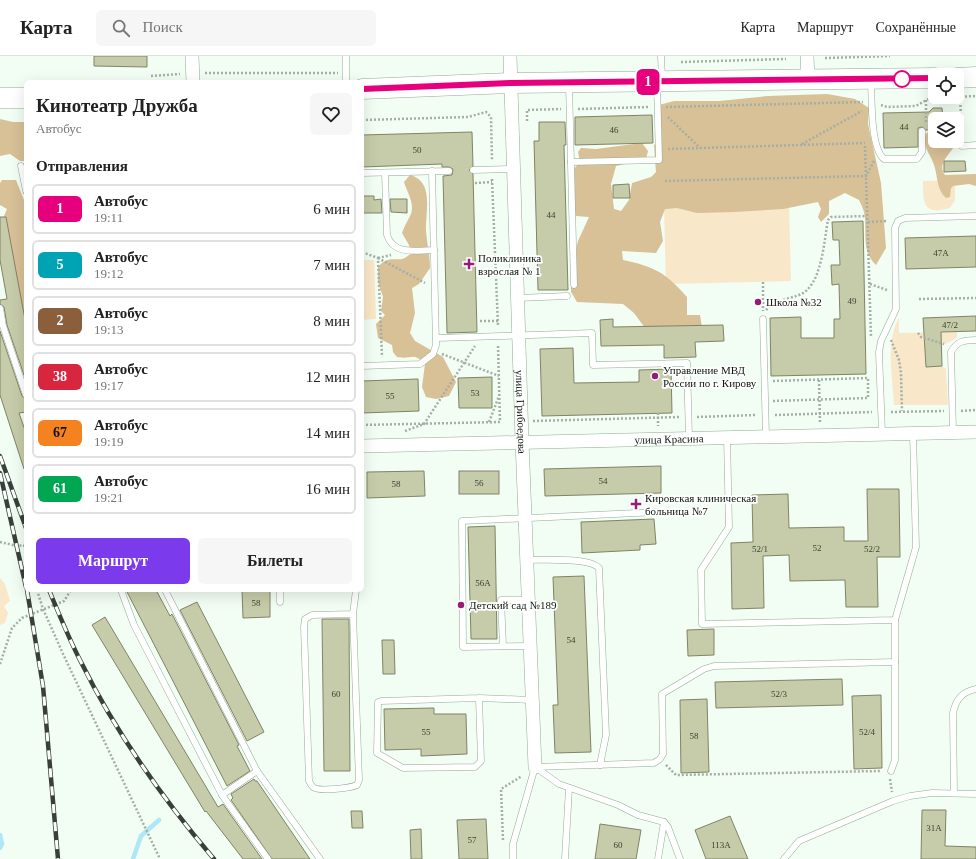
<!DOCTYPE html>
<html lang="ru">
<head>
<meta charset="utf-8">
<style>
  :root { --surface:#fff; --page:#f6f6f6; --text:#222; --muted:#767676; --line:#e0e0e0; --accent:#7c3aed }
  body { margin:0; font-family:Georgia,serif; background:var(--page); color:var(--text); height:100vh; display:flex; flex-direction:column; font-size:15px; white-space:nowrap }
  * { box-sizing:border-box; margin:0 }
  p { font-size:13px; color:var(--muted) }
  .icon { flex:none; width:22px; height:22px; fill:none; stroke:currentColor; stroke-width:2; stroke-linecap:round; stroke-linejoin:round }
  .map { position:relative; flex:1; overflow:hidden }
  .drawer { position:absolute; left:24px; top:24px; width:340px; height:512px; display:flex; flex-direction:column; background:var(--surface); border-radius:6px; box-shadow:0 4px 16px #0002 }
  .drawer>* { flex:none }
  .badge { padding:0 8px; border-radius:6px; font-size:14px; line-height:26px }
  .buttons { position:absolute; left:928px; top:12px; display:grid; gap:8px }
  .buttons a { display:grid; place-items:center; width:36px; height:36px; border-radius:6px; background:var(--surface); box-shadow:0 4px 16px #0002; font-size:20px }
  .map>.badge { position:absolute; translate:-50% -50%; box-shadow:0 0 0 2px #fff }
  h2 { padding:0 12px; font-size:15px; line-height:36px }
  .round { display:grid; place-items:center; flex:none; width:42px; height:42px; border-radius:6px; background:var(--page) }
  .summary { display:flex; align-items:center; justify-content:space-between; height:68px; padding:0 12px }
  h1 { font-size:19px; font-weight:800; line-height:30px }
  .cta { display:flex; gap:8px; margin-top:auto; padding:8px 12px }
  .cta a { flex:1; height:46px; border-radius:6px; background:var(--accent); color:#fff; font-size:16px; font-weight:800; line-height:46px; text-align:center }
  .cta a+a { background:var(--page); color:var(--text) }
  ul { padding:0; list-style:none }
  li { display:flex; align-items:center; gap:12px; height:50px; margin:0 8px 6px; padding:0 4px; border:2px solid var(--line); border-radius:6px }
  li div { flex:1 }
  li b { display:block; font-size:15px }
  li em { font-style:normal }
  li .badge { min-width:44px; font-weight:700; text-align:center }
  header { display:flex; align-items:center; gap:24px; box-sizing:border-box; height:56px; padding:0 20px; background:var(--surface); border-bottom:1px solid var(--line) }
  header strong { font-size:19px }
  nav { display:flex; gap:22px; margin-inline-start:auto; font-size:14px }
  .search { width:280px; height:36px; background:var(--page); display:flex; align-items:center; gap:10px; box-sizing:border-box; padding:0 14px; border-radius:6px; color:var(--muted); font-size:15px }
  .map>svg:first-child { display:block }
</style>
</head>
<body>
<header>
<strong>Карта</strong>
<div class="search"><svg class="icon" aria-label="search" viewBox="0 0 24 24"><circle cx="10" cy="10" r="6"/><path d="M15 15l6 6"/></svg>Поиск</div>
<nav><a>Карта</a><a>Маршрут</a><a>Сохранённые</a></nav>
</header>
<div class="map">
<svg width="976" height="803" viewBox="0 0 976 803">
  <rect width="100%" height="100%" fill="#f2fdf3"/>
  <g fill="#f9e7c9">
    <path d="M955,124v20l-5,8c-27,8 -27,-5 -27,-27z"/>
    <path d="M789,148l2,77 -125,3 -2,-77z"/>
    <path d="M374,204l2,59 -14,1v-60z"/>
    <path d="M899,262v15l58,-1v6l-16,8h-16l1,21 16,-1 4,3 2,36h-54c-1,-27 -9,-64 5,-87z"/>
    <path d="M0,522l5,6 5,17 -6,5 4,7 -3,10 -5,2z"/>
  </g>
  <g fill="#d8c097">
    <path d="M827,38l28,5 14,9 -1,16 13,59 5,65 -10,17c-16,-15 -8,-35 -12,-53 -1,-4 -3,-8 -5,-12l-14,-7 -16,8v13l-8,8 -3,-5 3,-8 -3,-7 -35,7 -49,3 -37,1 -20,-5 -12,1 -5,13 3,19 -7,12 -34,-2 1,9c32,7 42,12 64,37v18h13l3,19 -52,2 -17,-23 -11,-9 -46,-2 -6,-10v-19l7,-32 11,-24 -13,-1 -6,-13 3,-33 7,-8 -2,-10 3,-4 15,1 46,-6 6,8 -2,8 -30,7 -5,18 3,25 7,2 8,-11 3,-17 19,-6 5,-5 -2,-27 8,-6 -3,-18v-16l15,-4h45l49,-5z"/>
    <path d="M0,63l13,3h13v39h-6l-10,-7 -10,2z"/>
    <path d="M957,67c13,22 -25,35 -12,52l31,-1v12l-7,-2 -16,2 -2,2 -1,9 -4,1c-10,-9 -8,-22 -12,-33 -4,-12 -11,-17 -9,-30l4,-4h6v10h22z"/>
    <path d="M410,119c25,7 15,37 16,56 1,13 4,25 4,37l-11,16 -7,4 3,25 -5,20 5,8 28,16 13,25 -7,14 -13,3 -10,-2 -4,-10 3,-23c-13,-13 -12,-4 -28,-7l-4,-5 -1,-7 -14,-7 -2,-14 9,-9 -4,-4 2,-14 -5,-15v-15c14,-16 20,0 33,-14l-2,-8 -7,-12c3,-8 5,-11 8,-17 6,-11 -3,-24 -6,-34z"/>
    <path d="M2,124h14l10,25v126l-25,-108 6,-14 -7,-4v-22z"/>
  </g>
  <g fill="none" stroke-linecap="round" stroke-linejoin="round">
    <g stroke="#aee7f6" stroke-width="4.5">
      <path d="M0,779l2,9 -2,4"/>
      <path d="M133,803l8,-23 18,-16"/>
    </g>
  </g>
  <g fill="#c6cba9" stroke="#808465">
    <path d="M94,0h53v11l-53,-1z"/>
    <path d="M933,52h9l1,11h-8v11h-9l-4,-3 -4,1v19l-34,1 -1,-35 46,-1z"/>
    <path d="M652,59l1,28 -78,2v-28z"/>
    <path d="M539,66h26l1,23h-2l4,145h-30l-4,-149h5z"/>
    <path d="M472,76l1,34 -4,4 4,4 4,158 -30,1 -4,-157 9,-1 1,-6 -4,-2h-7v-3l-80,3v-32z"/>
    <path d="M944,105h21l1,10 -22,1z"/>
    <path d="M629,128l1,14h-17v-13z"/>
    <path d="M362,140h12v4l7,-1 1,14h-20z"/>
    <path d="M390,143h17v14l-16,-1z"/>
    <path d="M0,161h6l20,108v56l-19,-56 -3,-18 -4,-3v-4l7,-1 -7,-39z"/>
    <path d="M863,165l3,153 -95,2 -1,-58 31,-1v21h33v-19h6l-1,-35 -7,1 -1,-20h9l-1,-25h-6l-1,-18z"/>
    <path d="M976,180v31l-70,2 -1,-31z"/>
    <path d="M976,260v15l-35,1 1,34 -16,1 -3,-49z"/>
    <path d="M613,263v8l110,-2 1,16 -29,1 1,15 -32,1v-13l-63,1 -1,-26z"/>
    <path d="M0,275l22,65 4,3v13l-7,1 7,20v35l-2,1 -24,-74z"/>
    <path d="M573,292l1,35 65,-1v-12l32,-1 1,44 -130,3 -2,-67z"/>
    <path d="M492,321v31h-33l-1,-30z"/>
    <path d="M418,323l1,32 -57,2v-32z"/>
    <path d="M661,410v27l-116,3 -1,-27z"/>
    <path d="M424,415l1,25 -58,2v-26z"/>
    <rect x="459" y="415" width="40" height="23"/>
    <path d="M867,433h32l1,68h-23l1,50h-32l-1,-27 -55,1 -1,-26 -26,1 1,52 -32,1 -1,-66 22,-1 -1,-47 36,-1 1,34 55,-1v14h24z"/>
    <path d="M654,463l2,25 -16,1v5l-58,3 -1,-31z"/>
    <path d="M495,470l2,113h-26l-3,-112z"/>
    <path d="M584,520l7,176 -36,1 -2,-48h5l-5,-128z"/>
    <path d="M126,534h30l14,26 2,-2 67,131 -2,1 13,25 -23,15z"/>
    <path d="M242,534h28v27l-27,1z"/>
    <path d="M197,546l67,130 -17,9 -67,-131z"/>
    <path d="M105,561l113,190 5,-3 39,55h-19l-37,-48 -1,1 -113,-187z"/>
    <path d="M322,563h27l1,152h-26z"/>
    <path d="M714,573v26l-26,1 -1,-26z"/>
    <path d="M382,584h12l1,34h-12z"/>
    <path d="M842,623l1,26 -127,3 -1,-26z"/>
    <path d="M881,639l1,73 -28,1 -2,-73z"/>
    <path d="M707,643l2,73 -28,1 -1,-73z"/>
    <path d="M434,652v6h32l1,40 -46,2v-7l-36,1 -1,-41z"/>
    <path d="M254,723l1,2h2l53,78h-38l-41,-59 2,-2 -2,-4z"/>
    <path d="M922,754h24l-1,36 31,1v12h-55z"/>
    <path d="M351,755h11l1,17h-11z"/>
    <path d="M730,760l18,43h-42l-11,-29z"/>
    <path d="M486,763l2,40h-29l-2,-39z"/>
    <path d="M600,768l41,6 -5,29h-41z"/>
    <path d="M421,773l1,30h-11l-1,-29z"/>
  </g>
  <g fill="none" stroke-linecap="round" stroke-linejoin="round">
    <defs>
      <g id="service">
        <path d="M346,0v26"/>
        <path d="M661,0l1,22"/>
        <path d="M871,25c1,18 -1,66 13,78h33l5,-7v-21"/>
        <path d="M569,28l5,201"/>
        <path d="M962,90l14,-1"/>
        <path d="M571,106l88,-2 -2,-77"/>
        <path d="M21,110l5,25"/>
        <path d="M473,114l40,-1"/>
        <path d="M362,117l87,-2"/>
        <path d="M385,117l2,62c7,21 29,15 47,15"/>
        <path d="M517,242l50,-2"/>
        <path d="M0,252l3,18 23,69"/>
        <path d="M763,263l3,118"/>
        <path d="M437,282l155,-5 1,32 94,-2 2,75"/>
        <path d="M362,310l58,-2 13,-10 3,-9 -4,-174"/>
        <path d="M953,376l-2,-80c6,-11 13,-12 25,-12"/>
        <path d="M882,378l-3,-82 2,-11 15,-32 -1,-81 3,-7 7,-3 71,-2"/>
        <path d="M727,381l2,90 -28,43 1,54 193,-4 21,-73 -3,-113"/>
        <path d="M527,504c15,0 62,-3 72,8l7,167 -6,30"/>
        <path d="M121,534l13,35 88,170 46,64"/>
        <path d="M165,534l92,181 63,88"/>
        <path d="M280,534v12"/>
        <path d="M353,558l-41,1 -7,4 -1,8 5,154c1,2 2,4 4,6 5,5 38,1 44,-2l2,-5 -6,-166 3,-24"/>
        <path d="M503,590l-2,-46h27"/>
        <path d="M530,590l-67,1 -1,-126 196,-9"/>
        <path d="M479,642l-98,3 -3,1 -1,51 26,15 72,-1 6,-6 -2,-63 53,2"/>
        <path d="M535,711l119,-4 6,-4 3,-5 -1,-60 42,-25 10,-3 181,-4"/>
        <path d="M535,711l24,17 59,21 20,10 26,7 4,5 12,32"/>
        <path d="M891,715l4,-11v-140"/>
        <path d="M954,737l-1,-80c3,-14 9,-21 23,-24"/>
        <path d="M222,739l35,-24"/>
        <path d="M513,803v-15l22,-77"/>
        <path d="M565,803l4,-71"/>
        <path d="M658,803l6,-37"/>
        <path d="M784,803l15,-18 94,-40 17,-5 22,-3 44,1"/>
      </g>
      <g id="minor">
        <path d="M192,0l1,26"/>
        <path id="s1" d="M510,0l12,385 13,326"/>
        <path d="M807,0l1,24"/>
        <path id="s2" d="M362,390l614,-14"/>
      </g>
      <g id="primary">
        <path d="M957,22l19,-1"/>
        <path d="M362,33l148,-6 425,-5"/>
        <path d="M0,42h26"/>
      </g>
    </defs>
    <use href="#service" stroke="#91ac94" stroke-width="7"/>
    <use href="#minor" stroke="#91ac94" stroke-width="14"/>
    <use href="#primary" stroke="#91ac94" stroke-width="21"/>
    <g stroke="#a4afa5" stroke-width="2.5" stroke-dasharray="2 2" stroke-linecap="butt">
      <path d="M825,2l65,-2"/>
      <path d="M681,6l105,-3"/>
      <path d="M205,17h133"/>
      <path d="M151,20l29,-2"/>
      <path d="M957,41l19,-1"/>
      <path d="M960,41l2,40"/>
      <path d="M926,44v24"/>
      <path d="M881,49l6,2 29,-1 14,-8 16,-1"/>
      <path d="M666,51l197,-5"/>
      <path d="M578,53l71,-2"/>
      <path d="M668,61l32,31"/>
      <path d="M362,64l106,-3 18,-5 5,5 1,43"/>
      <path d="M527,65v-11l34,-1"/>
      <path d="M802,88l60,-33"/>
      <path d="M865,90l6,191"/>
      <path d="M931,90h23"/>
      <path d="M668,93l197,-6"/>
      <path d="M492,123l6,147"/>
      <path d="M665,125l201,-5 8,-15"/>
      <path d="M475,127l17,-1"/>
      <path d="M868,166l20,-1"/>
      <path d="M362,196l16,6 4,99"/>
      <path d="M378,202l47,25"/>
      <path d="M378,202l13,-3"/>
      <path d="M478,203l17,-1"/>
      <path d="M763,226v29"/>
      <path d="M870,228l17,6"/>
      <path d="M919,243l57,-1"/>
      <path d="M766,254c8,-9 22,-11 33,-15 23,-8 25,-55 29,-75l3,-3 36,-1"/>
      <path d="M480,265h18"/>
      <path d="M918,277l3,4 23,7"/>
      <path d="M891,284l8,20 2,13 1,38"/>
      <path d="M442,298l57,22"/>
      <path d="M819,324l1,43"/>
      <path d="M773,325l95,-3"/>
      <path d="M773,345l95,-3v-20"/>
      <path d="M961,355l15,-1"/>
      <path d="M891,356l53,-1"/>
      <path d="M658,357v13"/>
      <path d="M775,359l97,-3"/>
      <path d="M697,361l59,-2"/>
      <path d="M533,365l147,-4"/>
      <path d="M489,366l10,-26"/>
      <path d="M362,369l138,-3 -2,-77"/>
      <path d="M405,375l19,-7 51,-78"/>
      <path d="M0,486l17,4 9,-1"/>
      <path d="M24,489l2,7"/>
      <path d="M37,534l6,19 21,47 96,203"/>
      <path d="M0,608l12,-36 10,-10 42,-17 7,-11"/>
      <path d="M666,709l10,10 205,-4"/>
      <path d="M890,723l2,13"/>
      <path d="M503,784l-2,-51 21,-13"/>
    </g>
    <use href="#service" stroke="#fff" stroke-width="6"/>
    <use href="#minor" stroke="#fff" stroke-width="13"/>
    <use href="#primary" stroke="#fff" stroke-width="20"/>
    <defs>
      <g id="rail">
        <path d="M0,400l26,72"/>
        <path d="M0,417l26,114"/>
        <path d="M27,534l16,96 15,173"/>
        <path d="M49,534c10,24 20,49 32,72 35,71 82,137 133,197"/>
      </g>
    </defs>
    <use href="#rail" stroke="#374138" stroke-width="4.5"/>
    <use href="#rail" stroke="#fff" stroke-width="3" stroke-dasharray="9" stroke-linecap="butt"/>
  </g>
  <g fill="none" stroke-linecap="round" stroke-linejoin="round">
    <defs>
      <path id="line" d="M362,33l148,-6 425,-5"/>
    </defs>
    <use href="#line" stroke="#fff" stroke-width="9"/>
    <use href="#line" stroke="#e6007e" stroke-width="6"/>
  </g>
  <circle fill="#fff" stroke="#e6007e" stroke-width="2" cx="902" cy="23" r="8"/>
  <g fill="#951d79" stroke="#fff" stroke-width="1.5">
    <path d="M467 202h4v4h4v4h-4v4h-4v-4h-4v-4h4z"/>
    <circle cx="758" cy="246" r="4"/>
    <circle cx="655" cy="320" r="4"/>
    <path d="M634 442h4v4h4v4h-4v4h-4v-4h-4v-4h4z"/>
    <circle cx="461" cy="549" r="4"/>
  </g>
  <g text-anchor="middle" stroke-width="3.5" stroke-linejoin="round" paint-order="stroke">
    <g font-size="9" fill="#3a4334">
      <text x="904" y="74">44</text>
      <text x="614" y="77">46</text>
      <text x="417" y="97">50</text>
      <text x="551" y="162">44</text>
      <text x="941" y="200">47А</text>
      <text x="852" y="248">49</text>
      <text x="950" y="272">47/2</text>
      <text x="475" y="340">53</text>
      <text x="390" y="343">55</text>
      <text x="603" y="428">54</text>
      <text x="479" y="430">56</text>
      <text x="396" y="431">58</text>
      <text x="817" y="495">52</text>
      <text x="760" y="496">52/1</text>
      <text x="872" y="496">52/2</text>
      <text x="483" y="530">56А</text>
      <text x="256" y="550">58</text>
      <text x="571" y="587">54</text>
      <text x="336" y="641">60</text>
      <text x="779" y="641">52/3</text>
      <text x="426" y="679">55</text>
      <text x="867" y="679">52/4</text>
      <text x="694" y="683">58</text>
      <text x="934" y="775">31А</text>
      <text x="472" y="787">57</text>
      <text x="618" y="792">60</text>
      <text x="721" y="792">113А</text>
    </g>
    <g font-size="11" fill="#0c160d" stroke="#fff" text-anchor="start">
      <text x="478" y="206">Поликлиника<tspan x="478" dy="13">взрослая № 1</tspan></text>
      <text x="766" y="250">Школа №32</text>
      <text x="663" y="318">Управление МВД<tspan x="663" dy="13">России по г. Кирову</tspan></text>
      <text x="645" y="446">Кировская клиническая<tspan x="645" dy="13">больница №7</tspan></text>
      <text x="469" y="553">Детский сад №189</text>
    </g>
    <g font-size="11" fill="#0c160d" stroke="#fff">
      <text dy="4" stroke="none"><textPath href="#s1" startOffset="356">улица Грибоедова</textPath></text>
      <text dy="4" stroke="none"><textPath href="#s2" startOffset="307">улица Красина</textPath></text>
    </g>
  </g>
</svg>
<div class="buttons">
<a><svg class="icon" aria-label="locate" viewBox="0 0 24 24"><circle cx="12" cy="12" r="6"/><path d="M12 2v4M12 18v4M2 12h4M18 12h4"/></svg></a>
<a><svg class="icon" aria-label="layers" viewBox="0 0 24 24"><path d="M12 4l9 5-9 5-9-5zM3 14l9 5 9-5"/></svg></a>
</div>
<b class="badge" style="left:648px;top:26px;background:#e6007e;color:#fff">1</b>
<section class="drawer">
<div class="summary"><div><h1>Кинотеатр Дружба</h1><p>Автобус</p></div><a class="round"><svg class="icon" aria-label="heart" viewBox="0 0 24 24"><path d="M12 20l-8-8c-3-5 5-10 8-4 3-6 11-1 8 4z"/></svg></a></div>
<h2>Отправления</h2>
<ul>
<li><span class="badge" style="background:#e6007e;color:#fff">1</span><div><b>Автобус</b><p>19:11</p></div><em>6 мин</em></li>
<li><span class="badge" style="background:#00a3b4;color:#fff">5</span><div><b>Автобус</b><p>19:12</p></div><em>7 мин</em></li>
<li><span class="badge" style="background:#8b5e3c;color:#fff">2</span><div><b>Автобус</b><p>19:13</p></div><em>8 мин</em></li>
<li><span class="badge" style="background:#d7263d;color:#fff">38</span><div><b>Автобус</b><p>19:17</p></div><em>12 мин</em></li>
<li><span class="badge" style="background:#f58220;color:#111">67</span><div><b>Автобус</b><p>19:19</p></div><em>14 мин</em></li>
<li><span class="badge" style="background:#00a651;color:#fff">61</span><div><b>Автобус</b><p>19:21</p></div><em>16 мин</em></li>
</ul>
<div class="cta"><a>Маршрут</a><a>Билеты</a></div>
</section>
</div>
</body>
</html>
